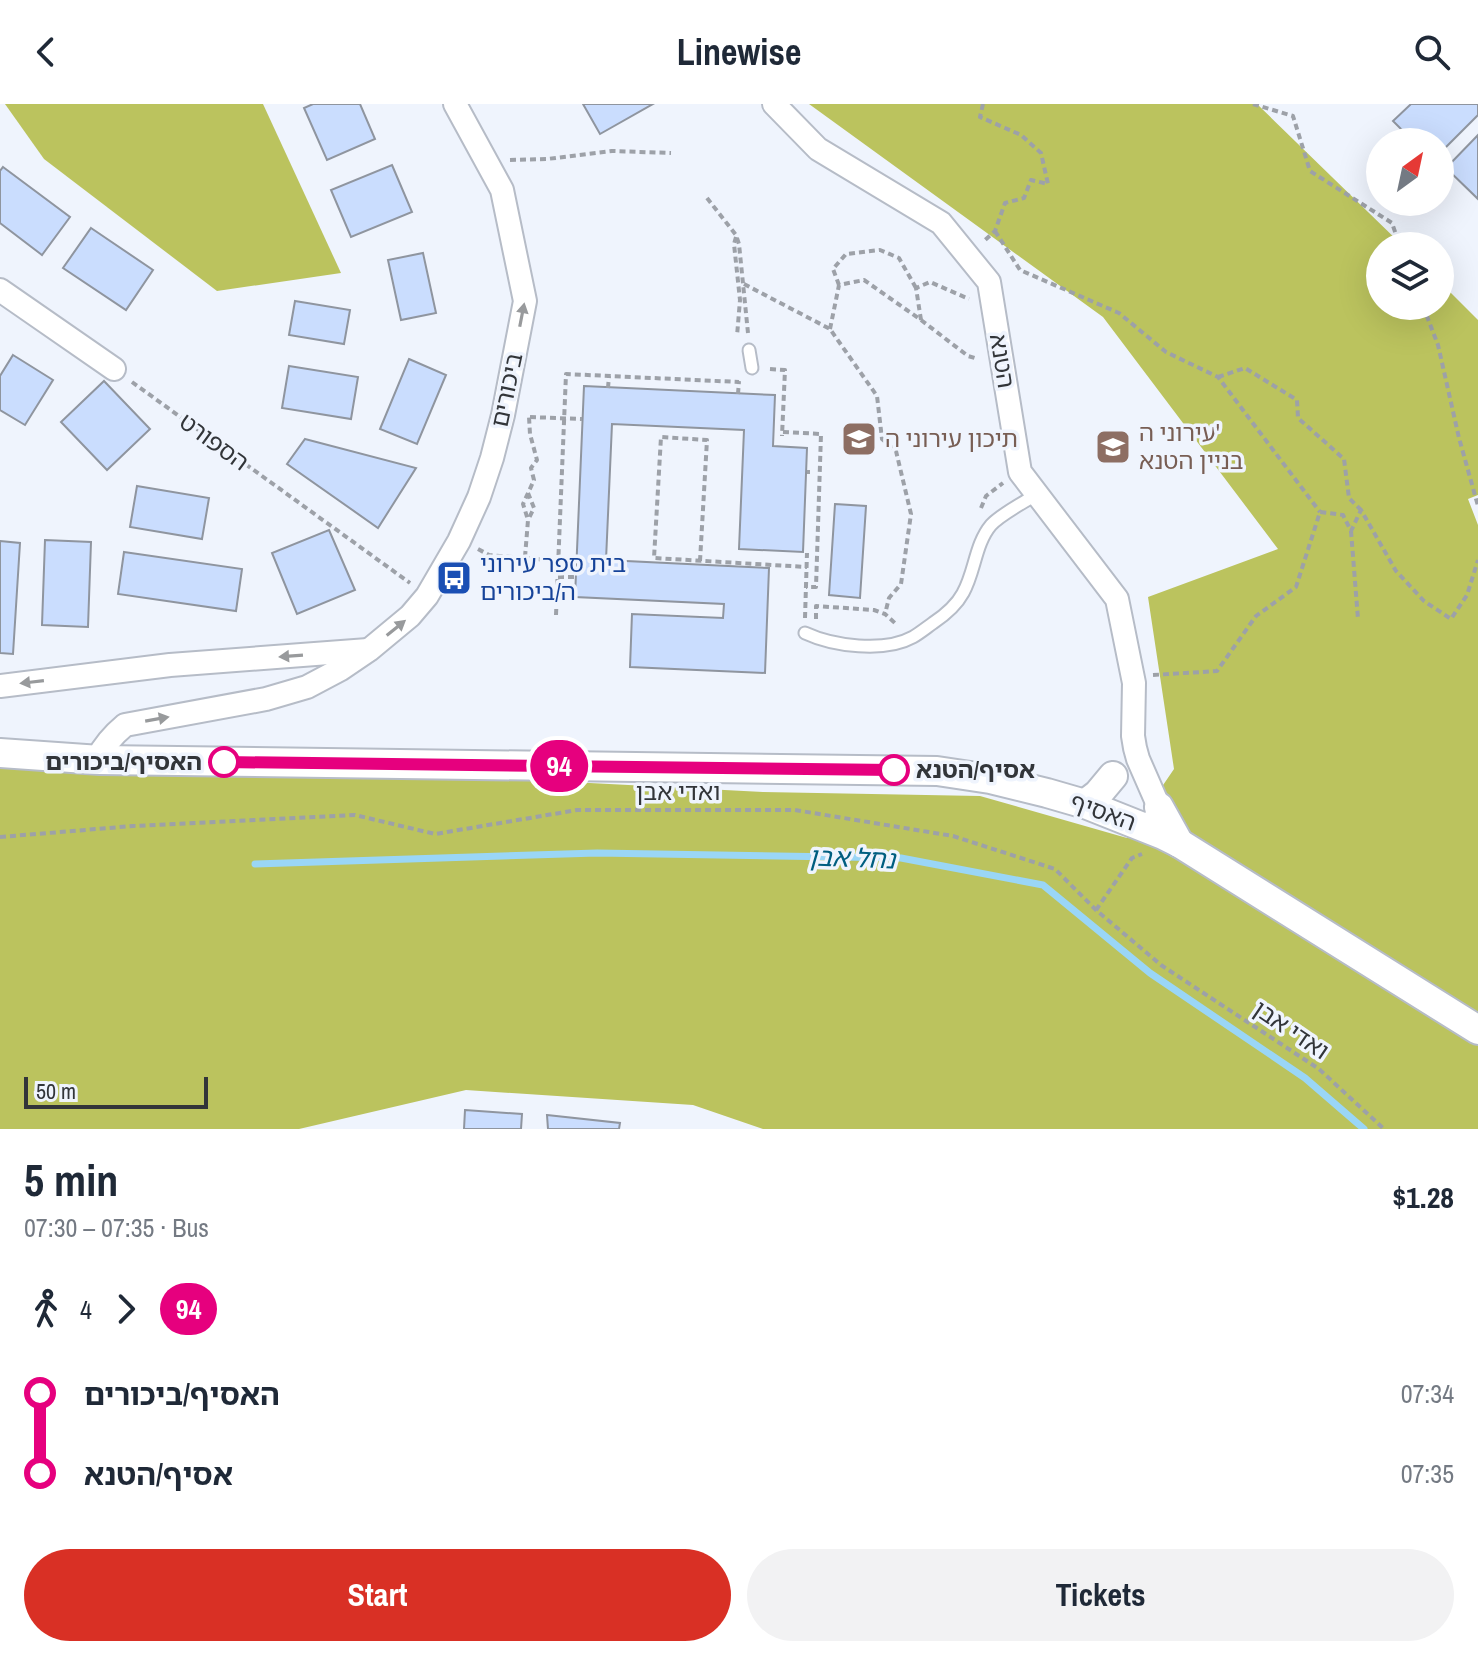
<!DOCTYPE html>
<html lang="en">
<head>
<meta charset="utf-8">
<style>
  :root { --surface:#fff; --page:#f2f2f3; --text:#1f2937; --muted:#747a83; --accent:#d93025 }
  body { margin:0; font-family:"Archivo Narrow","Noto Sans Hebrew",sans-serif; background:var(--page); color:var(--text); height:100vh; display:flex; flex-direction:column; font-size:30px; white-space:nowrap }
  * { box-sizing:border-box; margin:0 }
  p { font-size:26px; color:var(--muted) }
  .icon { flex:none; width:44px; height:44px; fill:none; stroke:currentColor; stroke-width:2; stroke-linecap:round; stroke-linejoin:round }
  .map { position:relative; height:1025px; overflow:hidden }
  .side { display:flex; flex-direction:column; background:var(--surface); flex:1 }
  .side>* { flex:none }
  .badge { padding:0 16px; border-radius:26px; font-size:28px; line-height:52px }
  .needle { width:52px; rotate:33deg }
  .tools { position:absolute; left:1366px; top:24px; display:grid; gap:16px }
  .tools a { display:grid; place-items:center; width:88px; height:88px; border-radius:50%; background:var(--surface); box-shadow:0 8px 32px #0002; font-size:40px }
  .scale { position:absolute; left:24px; bottom:20px; width:184px; box-sizing:border-box; padding-left:8px; border:4px solid #323539; border-top:0; font-size:22px; line-height:28px; white-space:nowrap; color:#323539; -webkit-text-stroke:6px #eff4fd; paint-order:stroke }
  .map>.badge { position:absolute; translate:-50% -50%; box-shadow:0 0 0 4px #fff }
  .legs { display:flex; align-items:center; gap:12px; height:88px; padding:0 24px; font-size:26px }
  .legs p { margin-inline-start:auto }
  .overview { display:flex; align-items:center; justify-content:space-between; height:136px; padding:0 24px }
  h1 { font-size:44px; font-weight:700; line-height:60px }
  .primary-button { display:flex; gap:16px; margin-top:auto; padding:16px 24px }
  .primary-button a { flex:1; height:92px; border-radius:48px; background:var(--accent); color:#fff; font-size:32px; font-weight:700; line-height:92px; text-align:center }
  .primary-button a+a { background:var(--page); color:var(--text) }
  ul { padding:0 24px; list-style:none }
  li { display:flex; align-items:center; gap:28px; height:80px; font-size:30px }
  li i { display:grid; place-items:center; width:12px; height:100%; margin:0 10px; background:currentColor }
  li i::after { content:''; width:20px; height:20px; margin:-10px; border:6px solid; border-radius:50%; background:var(--surface) }
  li p { margin-inline-start:auto }
  li:first-child i { background:linear-gradient(#0000 50%,currentColor 0) }
  li:last-child i { background:linear-gradient(currentColor 50%,#0000 0) }
  header { display:flex; justify-content:space-between; align-items:center; height:104px; padding:0 24px; background:var(--surface); font-size:36px; font-weight:700 }
  .map>svg:first-child { display:block }
</style>
</head>
<body>
<header><svg class="icon" aria-label="back" viewBox="0 0 24 24"><path d="M15 5l-7 7 7 7"/></svg>Linewise<svg class="icon" aria-label="search" viewBox="0 0 24 24"><circle cx="10" cy="10" r="6"/><path d="M15 15l6 6"/></svg></header>
<div class="map">
<svg width="1478" height="1025" viewBox="0 0 1478 1025">
  <rect width="100%" height="100%" fill="#eff4fd"/>
  <g fill="#bbc35e">
    <path d="M5,0h258l78,169 -124,18 -173,-132z"/>
    <path d="M809,0h448l146,142h-23v60h60v-24l38,38v175l-10,4 10,26v604h-715l-70,-24 -227,-15 -167,39h-299v-377l763,40 217,4 147,42 47,-69 -26,-172 130,-48 -175,-232z"/>
  </g>
  <g fill="none" stroke-linecap="round" stroke-linejoin="round">
    <path stroke="#9ad6f6" stroke-width="7" d="M255,760l342,-11 304,5 142,27 107,88 155,105 59,51"/>
  </g>
  <g fill="#caddfe" stroke="#8f959f" stroke-width="2">
    <path d="M313,0h47l15,35 -48,21 -23,-52z"/>
    <path d="M583,0h70l-53,30z"/>
    <path d="M1411,0h67v11l-38,38v-11h-26l-21,-21z"/>
    <path d="M1478,31v64l-32,-31z"/>
    <path d="M392,61l20,47 -61,25 -20,-47z"/>
    <path d="M3,63l67,50 -28,38 -42,-32v-52z"/>
    <path d="M91,124l62,42 -27,40 -63,-42z"/>
    <path d="M423,149l13,60 -35,7 -13,-60z"/>
    <path d="M295,197l55,9 -6,34 -55,-9z"/>
    <path d="M13,251l40,25 -28,45 -25,-15v-34z"/>
    <path d="M409,255l37,16 -29,69 -37,-15z"/>
    <path d="M289,262l69,11 -7,42 -69,-11z"/>
    <path d="M104,277l46,48 -43,41 -46,-48z"/>
    <path d="M584,282l191,9 -2,51 34,2 -4,104 -64,-3 5,-119 -132,-6 -6,136 163,8 -4,105 -135,-6 2,-53 91,4 1,-14 -149,-7z"/>
    <path d="M305,335l111,29 -38,60 -91,-64z"/>
    <path d="M137,382l72,12 -7,41 -72,-12z"/>
    <path d="M835,400l31,2 -6,92 -31,-3z"/>
    <path d="M329,426l26,60 -58,24 -25,-61z"/>
    <path d="M45,436l46,2 -3,85 -46,-2z"/>
    <path d="M0,437l20,2 -7,111 -13,-1z"/>
    <path d="M124,448l118,17 -6,42 -118,-17z"/>
    <path d="M465,1006l57,4 -1,15h-57z"/>
    <path d="M547,1011l73,8 -1,6h-71z"/>
  </g>
  <g fill="none" stroke-linecap="round" stroke-linejoin="round">
    <defs>
      <g id="service">
        <path d="M749,246l3,18"/>
        <path d="M805,529c28,13 79,20 108,4 7,-4 13,-9 20,-14 12,-8 23,-17 30,-30 12,-21 12,-49 28,-68 10,-11 32,-22 46,-31"/>
      </g>
      <g id="minor">
        <path d="M774,0l44,45 123,74 48,59 31,190 97,127 17,84 -1,53 2,12 3,11 21,48 -5,15"/>
        <path d="M0,186l114,79"/>
        <path d="M0,582l170,-21 198,-15"/>
        <path d="M97,655c7,-14 16,-24 28,-34l141,-26 41,-12 34,-18 28,-19 41,-34 17,-20 32,-55 20,-44 13,-39 11,-43 22,-114 -23,-111 -47,-86"/>
      </g>
      <g id="tertiary">
        <path d="M0,649l100,7 837,11 53,8 57,14 38,11 78,31 16,8 299,187"/>
        <path d="M1085,700l13,-10 15,-18"/>
        <path d="M1159,703l20,36"/>
      </g>
    </defs>
    <use href="#service" stroke="#b6bcc7" stroke-width="15"/>
    <use href="#minor" stroke="#b6bcc7" stroke-width="26"/>
    <use href="#tertiary" stroke="#b6bcc7" stroke-width="32"/>
    <g stroke="#9da1a8" stroke-width="4" stroke-dasharray="6 4" stroke-linecap="butt">
      <path d="M983,0l-3,13 41,18 20,18 7,31 -17,-4 -7,18 -19,5 -10,28 -11,10"/>
      <path d="M1253,0l40,12 17,55 82,52 8,23"/>
      <path d="M510,56l37,-1 65,-8 59,2"/>
      <path d="M707,94l29,37 3,9 9,89"/>
      <path d="M995,127l25,39 99,43 47,39 52,25 102,135"/>
      <path d="M736,133l-2,7 6,56 -3,36"/>
      <path d="M744,180l86,45 47,67 5,43 14,12 15,63 -10,70 -12,14 -4,16"/>
      <path d="M839,181l-6,-16 13,-15 34,-4 19,8 17,30"/>
      <path d="M1423,202l15,39 21,93 19,68"/>
      <path d="M921,216l-5,-32 14,-6 39,17"/>
      <path d="M830,225l9,-44 25,-5 57,40 47,36 10,3"/>
      <path d="M770,265l15,1 -3,66"/>
      <path d="M1218,273l27,-9 52,32 1,18 46,41 5,39 12,12"/>
      <path d="M132,278l278,201"/>
      <path d="M608,284l1,-12"/>
      <path d="M738,290l1,-13"/>
      <path d="M530,313l52,2"/>
      <path d="M783,328l38,2 -5,153h-10"/>
      <path d="M807,368h3"/>
      <path d="M528,389l6,15 -5,10"/>
      <path d="M981,404l5,-12 17,-13"/>
      <path d="M1351,427l7,88"/>
      <path d="M478,445l11,6 69,6"/>
      <path d="M525,453l3,-37 -5,-16 11,-24 -3,-12 6,-8 -7,-26 -1,-17"/>
      <path d="M700,457l7,-121 -46,-3 -7,121 153,9"/>
      <path d="M558,473h18"/>
      <path d="M556,511l10,-241 173,8"/>
      <path d="M805,514l2,-65"/>
      <path d="M816,515v-13l58,4 11,4 12,11"/>
      <path d="M1153,571l64,-4 39,-55 40,-29 24,-75 23,3 8,16 10,-21 35,61 28,30 27,18 16,-24 11,-35"/>
      <path d="M0,733l133,-11 222,-11 80,19 142,-24h218l158,26 102,33 41,41 65,55 158,104 65,60"/>
      <path d="M1096,806l36,-52 10,-4"/>
    </g>
    <use href="#service" stroke="#fff" stroke-width="11"/>
    <use href="#minor" stroke="#fff" stroke-width="22"/>
    <use href="#tertiary" stroke="#fff" stroke-width="28"/>
  </g>
  <defs><path id="oneway-solid" d="M-6-.8H1V-3.2L6.5 0L1 3.2V.8H-6Z" transform="scale(2)"/></defs>
  <g fill="#989a9c">
    <use href="#oneway-solid" transform="translate(522 211) rotate(-79)"/>
    <use href="#oneway-solid" transform="translate(396 524) rotate(-39)"/>
    <use href="#oneway-solid" transform="translate(291 552) rotate(176)"/>
    <use href="#oneway-solid" transform="translate(32 578) rotate(173)"/>
    <use href="#oneway-solid" transform="translate(157 615) rotate(-10)"/>
  </g>
  <g fill="none" stroke-linecap="round" stroke-linejoin="round">
    <defs>
      <path id="line-1" d="M224,658l670,8"/>
    </defs>
    <use href="#line-1" stroke="#fff" stroke-width="18"/>
    <use href="#line-1" stroke="#e6007e" stroke-width="12"/>
  </g>
  <defs>
    <symbol id="school-square" viewBox="-11 -11 22 22"><rect x="-9" y="-9" width="18" height="18" rx="4" fill="#8d6e63" stroke="#eff4fd"/><path d="M0-5L7-2L0 1L-7-2ZM-4 1L0 2.5L4 1V4Q0 6-4 4Z" fill="#fff"/></symbol>
    <symbol id="bus-square" viewBox="-11 -11 22 22"><rect x="-9" y="-9" width="18" height="18" rx="4" fill="#1a4fb4" stroke="#eff4fd"/><path d="M-5-6H5V4H4V6H2V4H-2V6H-4V4H-5ZM-3.5-4V0h7V-4ZM-3.5 1.2v1.5H-2V1.2ZM2 1.2v1.5H3.5V1.2Z" fill="#fff"/></symbol>
  </defs>
  <g fill-rule="evenodd">
    <use href="#school-square" x="839" y="315" width="40" height="40"/>
    <use href="#school-square" x="1093" y="323" width="40" height="40"/>
    <use href="#bus-square" x="434" y="454" width="40" height="40"/>
  </g>
  <g fill="#fff" stroke="#e6007e" stroke-width="4">
    <circle cx="224" cy="658" r="14"/>
    <circle cx="894" cy="666" r="14"/>
  </g>
  <g text-anchor="middle" stroke-width="7" stroke-linejoin="round" paint-order="stroke">
    <g font-size="24" fill="#323539" stroke="#eff4fd">
      <text transform="translate(1002 257) rotate(81)" y="8">הטנא</text>
      <text transform="translate(507 286) rotate(-78)" y="8">ביכורים</text>
      <text transform="translate(214 338) rotate(36)" y="8">הספורט</text>
      <text x="678" y="696">ואדי אבן</text>
      <text transform="translate(1103 708) rotate(20)" y="8">האסיף</text>
      <text transform="translate(1291 926) rotate(34)" y="8">ואדי אבן</text>
    </g>
    <g font-size="24" fill="#785e54" stroke="#eff4fd" text-anchor="start">
      <text x="1139" y="337">עירוני ה'<tspan x="1139" dy="28">בניין הטנא</tspan></text>
      <text x="885" y="343">תיכון עירוני ה</text>
    </g>
    <g font-size="24" fill="#164399" stroke="#eff4fd" text-anchor="start">
      <text x="480" y="468">בית ספר עירוני<tspan x="480" dy="28">ה/ביכורים</tspan></text>
    </g>
    <g font-size="24" font-weight="bold" fill="#323539" stroke="#eff4fd" text-anchor="end">
      <text x="202" y="666">האסיף/ביכורים</text>
      <text x="916" y="674" text-anchor="start">אסיף/הטנא</text>
    </g>
    <g font-size="26" font-style="italic" fill="#005e80" stroke="#eff4fd">
      <text transform="translate(852 754) rotate(2)" y="9">נחל אבן</text>
    </g>
  </g>
</svg>
<div class="tools">
<a><svg class="needle" viewBox="-14 -14 28 28"><path d="M0-13l5 13h-10z" fill="#e53935"/><path d="M0 13l5-13h-10z" fill="#747a83"/></svg></a>
<a><svg class="icon" aria-label="layers" viewBox="0 0 24 24"><path d="M12 4l9 5-9 5-9-5zM3 14l9 5 9-5"/></svg></a>
</div>
<div class="scale">50 m</div>
<b class="badge" style="left:559px;top:662px;background:#e6007e;color:#fff">94</b>
</div>
<section class="side">
<div class="overview"><div><h1>5 min</h1><p>07:30 – 07:35 · Bus</p></div><b>$1.28</b></div>
<div class="legs"><svg class="icon" aria-label="walk" viewBox="0 0 24 24"><circle cx="13" cy="4" r="2"/><path d="M13 8l-2 6 4 7M11 14l-3 7M7 12l3-4h3l4 4"/></svg>4<svg class="icon" aria-label="forward" viewBox="0 0 24 24"><path d="M9 5l7 7-7 7"/></svg><b class="badge" style="background:#e6007e;color:#fff">94</b></div>
<ul>
<li><i style="color:#e6007e"></i><b>האסיף/ביכורים</b><p>07:34</p></li>
<li><i style="color:#e6007e"></i><b>אסיף/הטנא</b><p>07:35</p></li>
</ul>
<div class="primary-button"><a>Start</a><a>Tickets</a></div>
</section>
</body>
</html>
